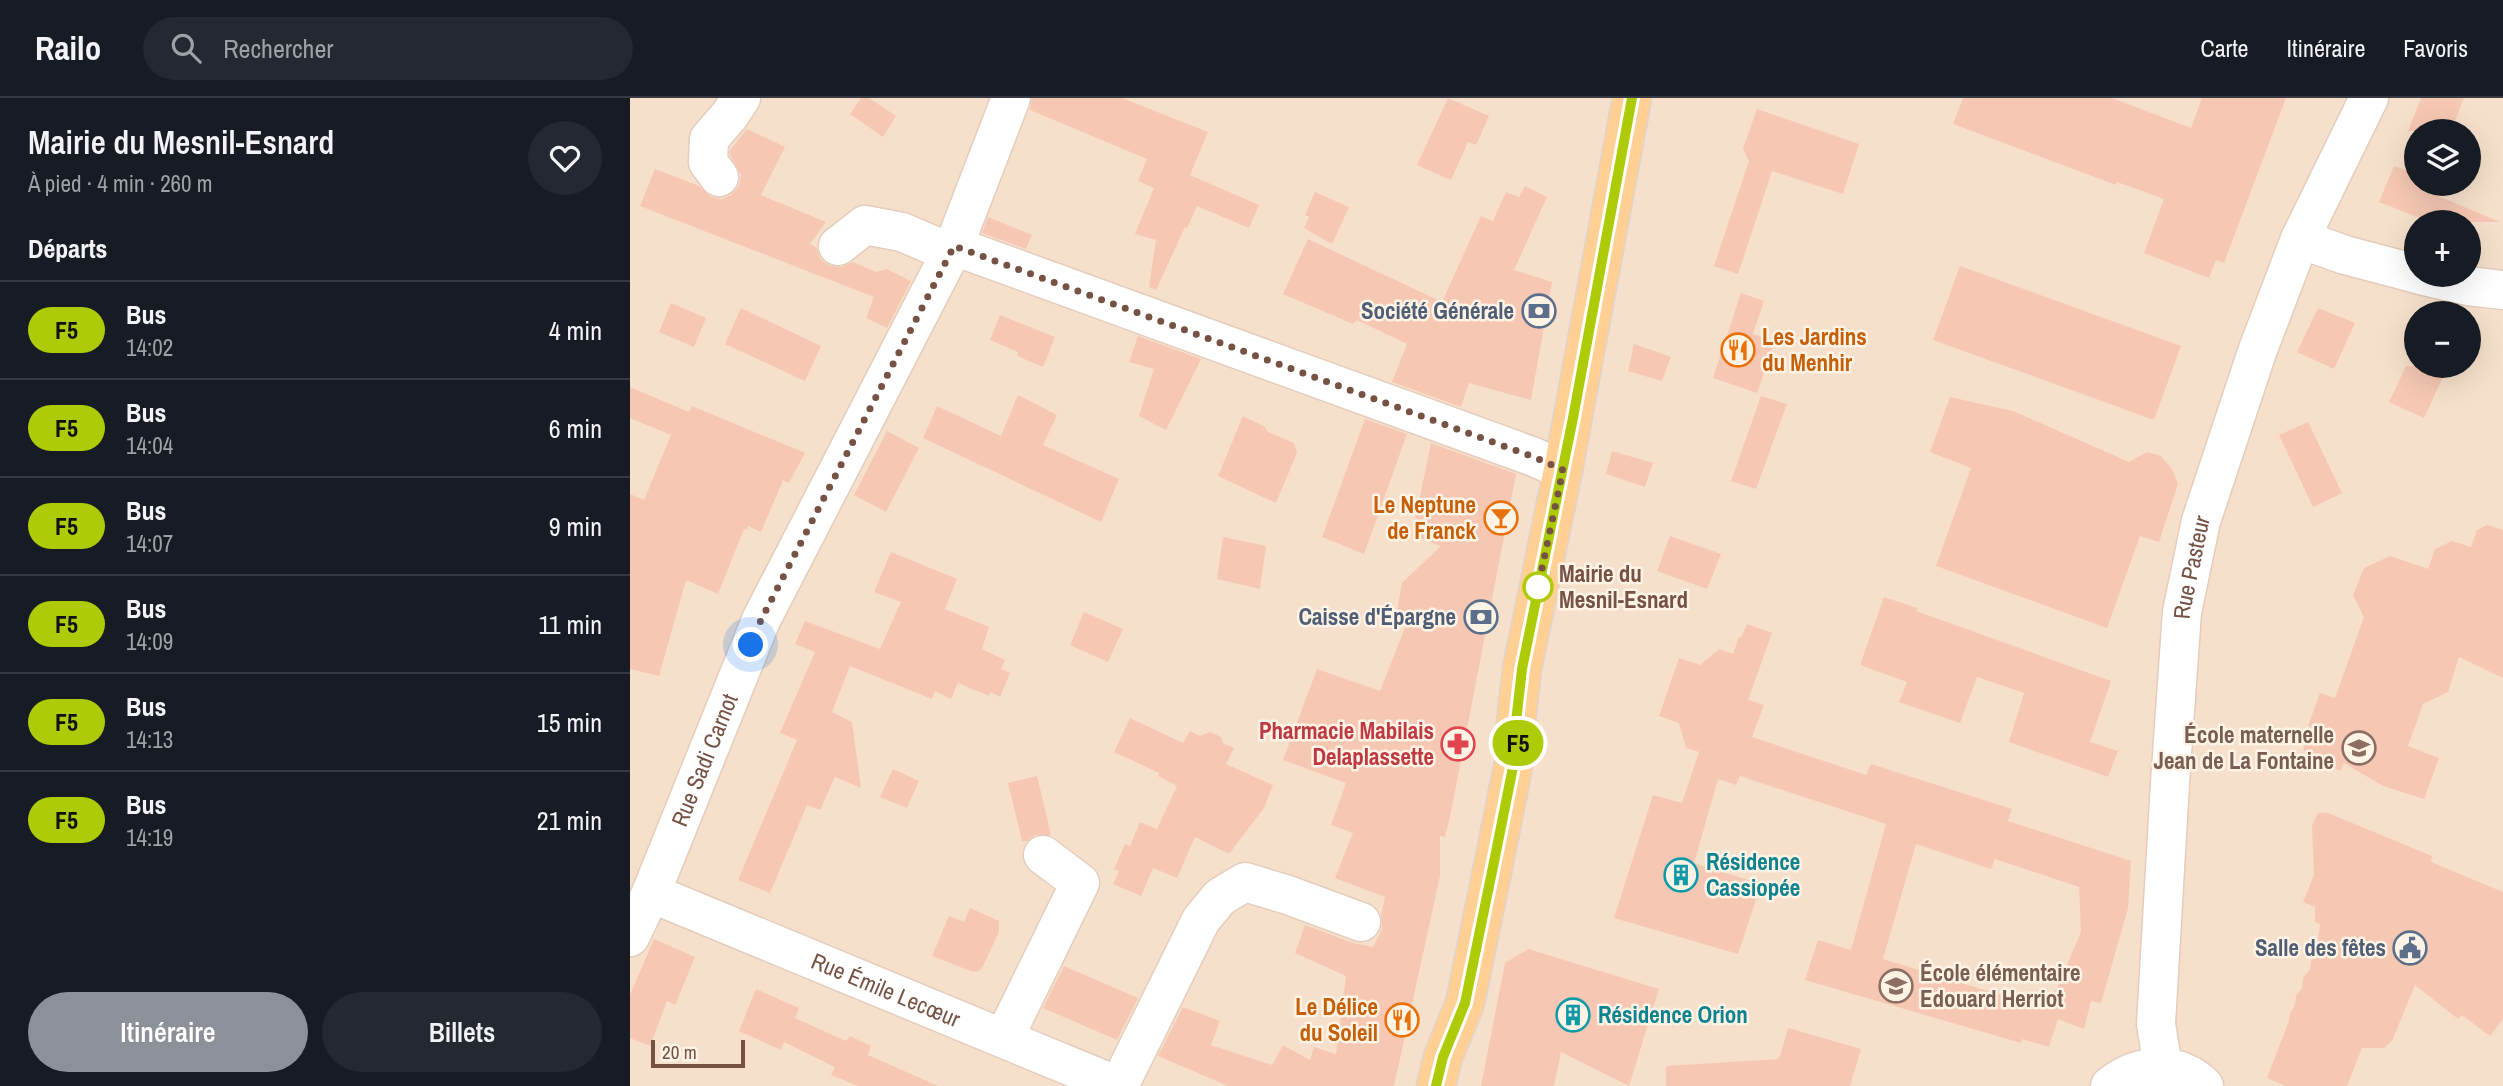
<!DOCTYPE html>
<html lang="fr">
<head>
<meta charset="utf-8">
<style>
  :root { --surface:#171b24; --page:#242831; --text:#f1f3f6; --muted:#9ea1a6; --line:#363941; --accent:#8c9099 }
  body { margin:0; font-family:"Archivo Narrow",sans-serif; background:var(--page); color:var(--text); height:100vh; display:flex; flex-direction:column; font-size:26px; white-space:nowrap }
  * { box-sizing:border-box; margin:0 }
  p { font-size:23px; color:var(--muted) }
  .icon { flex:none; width:38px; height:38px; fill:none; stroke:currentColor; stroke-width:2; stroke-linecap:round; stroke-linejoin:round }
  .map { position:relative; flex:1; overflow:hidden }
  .side { display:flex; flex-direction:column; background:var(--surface); width:630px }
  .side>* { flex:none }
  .badge { padding:0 14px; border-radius:23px; font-size:24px; line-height:46px }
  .fabs { position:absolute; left:1774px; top:21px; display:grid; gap:14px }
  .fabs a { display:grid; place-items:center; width:77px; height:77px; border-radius:50%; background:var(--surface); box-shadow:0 7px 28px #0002; font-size:35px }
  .scale { position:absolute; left:21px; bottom:18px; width:94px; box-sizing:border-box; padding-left:7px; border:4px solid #765244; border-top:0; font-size:19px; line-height:24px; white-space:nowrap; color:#765244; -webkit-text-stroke:5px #fff3e6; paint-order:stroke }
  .you { position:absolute; width:35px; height:35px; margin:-18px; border:5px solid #fff; border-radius:50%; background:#1a73e8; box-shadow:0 0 0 10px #1a73e833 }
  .map>.badge { position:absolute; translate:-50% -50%; box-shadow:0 0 0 4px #fff }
  h2 { padding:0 28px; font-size:26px; line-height:63px }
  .round { display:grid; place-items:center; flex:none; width:74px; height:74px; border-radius:37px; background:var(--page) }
  .head { display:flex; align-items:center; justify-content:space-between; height:119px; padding:0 28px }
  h1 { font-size:33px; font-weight:600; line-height:52px }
  .action { display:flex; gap:14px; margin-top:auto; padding:14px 28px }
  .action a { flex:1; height:80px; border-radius:42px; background:var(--accent); color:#fff; font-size:28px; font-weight:600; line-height:80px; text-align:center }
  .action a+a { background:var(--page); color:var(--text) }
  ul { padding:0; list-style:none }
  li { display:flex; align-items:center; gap:21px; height:98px; padding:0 28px; border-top:2px solid var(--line) }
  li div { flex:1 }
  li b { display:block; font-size:26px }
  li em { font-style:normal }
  li .badge { min-width:77px; font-weight:700; text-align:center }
  header { display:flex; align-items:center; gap:42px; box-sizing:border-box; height:98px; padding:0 35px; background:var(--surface); border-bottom:2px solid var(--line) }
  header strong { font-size:33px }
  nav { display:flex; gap:38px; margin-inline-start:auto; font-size:24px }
  .search { width:490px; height:63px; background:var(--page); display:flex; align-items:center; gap:18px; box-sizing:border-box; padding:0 24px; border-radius:38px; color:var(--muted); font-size:26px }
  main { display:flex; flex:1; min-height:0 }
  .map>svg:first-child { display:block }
</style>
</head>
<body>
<header>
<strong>Railo</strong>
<div class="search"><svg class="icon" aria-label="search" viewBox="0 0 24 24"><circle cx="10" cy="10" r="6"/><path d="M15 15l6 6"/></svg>Rechercher</div>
<nav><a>Carte</a><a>Itinéraire</a><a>Favoris</a></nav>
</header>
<main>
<section class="side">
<div class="head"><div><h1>Mairie du Mesnil-Esnard</h1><p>À pied · 4 min · 260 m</p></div><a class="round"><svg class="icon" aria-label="heart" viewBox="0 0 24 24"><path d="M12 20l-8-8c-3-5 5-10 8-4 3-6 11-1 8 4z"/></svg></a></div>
<h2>Départs</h2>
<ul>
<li><span class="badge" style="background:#afcb08;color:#111">F5</span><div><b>Bus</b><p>14:02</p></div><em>4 min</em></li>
<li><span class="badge" style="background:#afcb08;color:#111">F5</span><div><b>Bus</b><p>14:04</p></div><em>6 min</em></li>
<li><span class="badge" style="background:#afcb08;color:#111">F5</span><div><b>Bus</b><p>14:07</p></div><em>9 min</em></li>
<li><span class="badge" style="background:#afcb08;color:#111">F5</span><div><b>Bus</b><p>14:09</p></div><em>11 min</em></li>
<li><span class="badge" style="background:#afcb08;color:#111">F5</span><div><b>Bus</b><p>14:13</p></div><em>15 min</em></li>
<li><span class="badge" style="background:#afcb08;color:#111">F5</span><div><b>Bus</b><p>14:19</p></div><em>21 min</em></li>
</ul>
<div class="action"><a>Itinéraire</a><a>Billets</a></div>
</section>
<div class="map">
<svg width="1873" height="988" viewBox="0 0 1873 988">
  <rect width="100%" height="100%" fill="#feefdd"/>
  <path fill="#f6e0cb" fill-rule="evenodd" d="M0,0h1873v988h-1873zM1787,33h52v53h-52zM1787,124h52v53h-52zM1787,215h52v53h-52z"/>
  <g fill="#f6c8b3" fill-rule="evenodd">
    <path d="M231,0h8l27,18 -13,21 -33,-23z"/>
    <path d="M402,0h90l86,34 -18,43 69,30 -10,23 -52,-22 -10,22 -2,-1 -29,63 -7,-3 7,-47 -21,-6 19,-46 -16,-7 9,-22 -117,-49z"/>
    <path d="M818,0l41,18 -13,29 -8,-3 -17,38 -34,-15z"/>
    <path d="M1333,0h149l79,30 11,-30h84l-62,165 -8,-3 -7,18 -65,-25 20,-54 -47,-17 -1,3 -163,-61z"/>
    <path d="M1791,0h43l-13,33h-43z"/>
    <path d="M1127,11l102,35 -16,50 -71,-23 -34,103 -24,-8 35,-105 -6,-12z"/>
    <path d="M117,31l38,18 -24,48 65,27 -16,22 6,3 5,13 9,6 12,1 11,-5 23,10 11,-3 24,12 -24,47 -21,-10 8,-21 -234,-91 15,-37 44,17 12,11 11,2 9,-4 8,-9 2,-11 -11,-20v-5z"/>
    <path d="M1764,68l23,8v10h25l-4,12 62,26h-70l-51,-20z"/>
    <path d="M895,88l22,11 -33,73 38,12 -21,118 -62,-17 -8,24 -69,-25 15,-38 -50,-24 -4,4 -70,-30 25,-55 134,63 39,-86 12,5 13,-29 13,5z"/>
    <path d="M685,94l34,15 -17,37 -28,-16 5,-11 -4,-2z"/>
    <path d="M358,119l44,18 -6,14 -44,-16z"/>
    <path d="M1330,168l221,80 -27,74 -221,-80z"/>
    <path d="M1111,195l23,8 -11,33 22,7 -18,52 -44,-15z"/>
    <path d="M41,205l35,15 -12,29 -35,-15z"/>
    <path d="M111,210l80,38 -16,35 -80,-37z"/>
    <path d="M1688,210l37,15 -21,46 -37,-17z"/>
    <path d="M370,217l55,22 -12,30 -26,-11 1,-4 -28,-12z"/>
    <path d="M508,238l63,23 -35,71 -27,-14 15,-47 -25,-7z"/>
    <path d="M1004,246l37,13 -9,24 -34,-10z"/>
    <path d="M1776,268h42l-24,52 -35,-16z"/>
    <path d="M0,289l59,25 3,-6 113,47 -16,30 -6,-3 -22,52 -13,-6 -1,4 -3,-1 -26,65 -32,-14 -27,96 -29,-7v-175l14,6 27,-65 -41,-17z"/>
    <path d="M388,297l39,20 -14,30 76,34 -18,43 -178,-84 14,-32 64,30z"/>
    <path d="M1131,298l26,8 -31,85 -25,-8z"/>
    <path d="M1320,299l63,14 116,51 18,-10 14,4 11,13 6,15 -19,58 -19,-6 -33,92 -171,-62 35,-98 -41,-16z"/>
    <path d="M613,318l22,11 3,5 26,11 3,10 -21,50 -58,-27z"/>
    <path d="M735,321l42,15 -43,120 -42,-17z"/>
    <path d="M1678,324l34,71 -29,14 -34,-72z"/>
    <path d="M257,333l32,17 -33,64 -32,-17z"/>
    <path d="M801,345l85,31 -65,338 -6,25 -5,-1v40l-46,210h-166l-70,-30 25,-49 37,14 -9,24 61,20 11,-20 27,15 4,-13 22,7 10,-78 -51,-23 10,-28 48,18 20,4 9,-18 -1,-14 4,-18 -50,-19 18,-45 -22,-8 15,-42 -63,-23 34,-91 63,22 26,-66 -4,-1 2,-12 -7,-1 5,-28 39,-37 -29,-11z"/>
    <path d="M982,353l41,12 -8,24 -39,-13z"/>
    <path d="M1857,427l16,5v148l-44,-21 -11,35 -25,12 -15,42 31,12 -15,41 -41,-13 -39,-23 -4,8 -37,-21 8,-22 -3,-2 12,-33 15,5 29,-81 -11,-22 11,-27 26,-12 38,13 7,-20 17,-8 19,6 6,-17z"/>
    <path d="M1040,438l51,18 -14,35 -50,-18z"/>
    <path d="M593,439l43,9 -6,43 -43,-10z"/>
    <path d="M261,454l66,27 -12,30 44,18 -7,22 23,11 -4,9 9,4 -10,24 -9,-5 -2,4 -31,-13 -7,16 -16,-8 -3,8 -82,-33 -18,46 20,10 9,66 -26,-11 -15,33 -13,-5 -37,88 -32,-13 59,-140 -17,-7 35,-81 -20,-8 10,-23 75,28 21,-47 -27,-10z"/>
    <path d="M1254,499l33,11 -1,3 195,70 -21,61 28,9 -10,26 -99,-35 15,-49 -47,-16 -17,46 -61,-21 8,-20 -47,-17z"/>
    <path d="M454,514l39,17 -15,33 -38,-17z"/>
    <path d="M1117,526l25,9 -24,67 16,5 -12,32 114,38 5,-11 141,45 -4,12 123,40 -3,47 -27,95 -10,-2 -7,28 -26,-10 -9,28 -27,-8 -1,4 -216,-63 13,-40 33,10 35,-126 -146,-48 -4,9 -18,-6 -24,84 67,21 -23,70 -124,-36 39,-123 29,8 17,-51 -13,-4 -7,-25 -20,-7 20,-58 21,7 19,-16 14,5 6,-17 2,1zM1286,746l75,25 4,-10 84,28 2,45 -25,59 -26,13 -147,-45z"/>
    <path d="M500,620l53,25 7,-12 10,5 10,-4 11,5 2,6 11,5 -8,16 47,21 -9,23 -35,46 -34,-17 -18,41 -24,-10 -12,28 -28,-12 6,-13 -5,-2 11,-25 5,2 10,-24 17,7 20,-43 -19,-10 1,-3 -45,-21z"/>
    <path d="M263,671l26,12 -12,27 -27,-11z"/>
    <path d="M407,678l14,59h-16l-8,6h-5l-14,-58z"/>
    <path d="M1688,715h10l104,43 -1,6 72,30v127l-13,17 -28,-21 -4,4 -43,-34 -23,56 -8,7h-22l-15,38h-61l-19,-8 22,-57 1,-8 5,-8 1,-9 6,-8 1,-10 7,-9 1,-8 6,-8 3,-29 -5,-2v-15l-12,-5 11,-27 -2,-50z"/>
    <path d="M340,810l29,13v11l-16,34 -4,5 -6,1 -41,-16 17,-40 15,6z"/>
    <path d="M24,841l41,18 -20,48 -8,-4 -17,45 -20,-8v-43z"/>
    <path d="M898,851l131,40 -30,97 -68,-34 -7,34h-73l24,-123z"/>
    <path d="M434,868l74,32 -21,42 -74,-32z"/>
    <path d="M126,891l43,19 -4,10 51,23 4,-5 21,10 -3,9 70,31h-80l-27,-11 4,-8 -51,-25 -3,8 -42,-19z"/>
    <path d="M1158,930l73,21 -11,37h-184v-20l113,-7z"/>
  </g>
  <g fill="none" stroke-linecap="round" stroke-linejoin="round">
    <defs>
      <g id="minor">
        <path d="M89,79l-11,-15 1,-23 20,-23 12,-18"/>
        <path d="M1670,141l45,16 72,19"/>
        <path d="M208,148l27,-21 37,7 49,21"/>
        <path d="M324,148l580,211 29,13"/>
        <path d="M1790,177l48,11 35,4"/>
        <path id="s1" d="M21,795l467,193"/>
        <path id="s2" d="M0,839l21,-44 110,-273 193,-374 57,-148"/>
        <path d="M374,940l76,-155 -37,-28"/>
        <path id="s3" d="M1533,969l-7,-43 14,-241 12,-171 19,-91 56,-169 43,-113 69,-141"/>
        <path d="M489,988l82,-166 19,-23 25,-15 43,13 73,27"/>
        <path d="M1480,988c28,-23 67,-26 94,0"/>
      </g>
      <path id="major" d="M806,988l7,-29 22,-54 30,-146 23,-115 -2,-20 6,-53 41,-199 69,-372"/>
    </defs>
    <use href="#minor" stroke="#e5ccbc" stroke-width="41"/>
    <use href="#major" stroke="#ded5d2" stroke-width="41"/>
    <use href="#minor" stroke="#fff" stroke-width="38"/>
    <use href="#major" stroke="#ffcf94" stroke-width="38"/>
  </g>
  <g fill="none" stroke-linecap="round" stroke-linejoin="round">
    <defs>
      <path id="line" d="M806,988l7,-29 22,-54 30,-146 23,-115 -2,-20 6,-53 51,-251 59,-320"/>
    </defs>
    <use href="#line" stroke="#fff" stroke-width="16"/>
    <use href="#line" stroke="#afcb08" stroke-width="10"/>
    <path stroke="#765244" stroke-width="7" stroke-dasharray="0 12.6" d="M121,547l10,-25 193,-374 580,211 29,13 -25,117"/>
  </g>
  <defs>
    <symbol id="bank-ring" viewBox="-11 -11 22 22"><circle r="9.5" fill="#fff3e6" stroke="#5c6f8a" stroke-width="1.5"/><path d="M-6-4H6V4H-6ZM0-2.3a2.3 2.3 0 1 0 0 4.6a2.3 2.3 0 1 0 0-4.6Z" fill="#5c6f8a"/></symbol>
    <symbol id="restaurant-ring" viewBox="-11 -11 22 22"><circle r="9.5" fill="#fff3e6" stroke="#e8710a" stroke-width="1.5"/><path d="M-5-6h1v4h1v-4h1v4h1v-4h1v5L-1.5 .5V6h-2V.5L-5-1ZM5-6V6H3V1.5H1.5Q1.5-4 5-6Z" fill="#e8710a"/></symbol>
    <symbol id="bar-ring" viewBox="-11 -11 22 22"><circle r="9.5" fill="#fff3e6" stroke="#e8710a" stroke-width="1.5"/><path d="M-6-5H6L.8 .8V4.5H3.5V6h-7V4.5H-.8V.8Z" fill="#e8710a"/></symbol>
    <symbol id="pharmacy-ring" viewBox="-11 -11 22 22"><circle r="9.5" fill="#fff3e6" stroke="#e0444e" stroke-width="1.5"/><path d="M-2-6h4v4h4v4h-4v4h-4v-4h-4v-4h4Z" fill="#e0444e"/></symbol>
    <symbol id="school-ring" viewBox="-11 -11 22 22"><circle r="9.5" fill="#fff3e6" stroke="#8d6e63" stroke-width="1.5"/><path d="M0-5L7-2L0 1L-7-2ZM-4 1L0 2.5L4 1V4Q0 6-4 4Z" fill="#8d6e63"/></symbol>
    <symbol id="building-ring" viewBox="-11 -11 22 22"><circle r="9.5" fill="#fff3e6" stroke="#0f9aa8" stroke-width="1.5"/><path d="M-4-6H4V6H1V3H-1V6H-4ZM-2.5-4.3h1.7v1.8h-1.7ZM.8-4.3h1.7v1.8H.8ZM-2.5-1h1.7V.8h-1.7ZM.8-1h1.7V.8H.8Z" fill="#0f9aa8"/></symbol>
    <symbol id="civic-ring" viewBox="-11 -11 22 22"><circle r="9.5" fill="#fff3e6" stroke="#5c6f8a" stroke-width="1.5"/><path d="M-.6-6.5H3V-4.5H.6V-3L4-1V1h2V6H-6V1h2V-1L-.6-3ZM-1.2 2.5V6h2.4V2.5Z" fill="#5c6f8a"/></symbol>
  </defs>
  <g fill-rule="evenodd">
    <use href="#bank-ring" x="890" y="194" width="38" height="38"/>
    <use href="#restaurant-ring" x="1089" y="233" width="38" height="38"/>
    <use href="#bar-ring" x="852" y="401" width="38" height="38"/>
    <use href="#bank-ring" x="832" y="500" width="38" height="38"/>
    <use href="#pharmacy-ring" x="809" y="627" width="38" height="38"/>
    <use href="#school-ring" x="1710" y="631" width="38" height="38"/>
    <use href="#building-ring" x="1032" y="758" width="38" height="38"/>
    <use href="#civic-ring" x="1761" y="831" width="38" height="38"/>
    <use href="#school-ring" x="1247" y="869" width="38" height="38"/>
    <use href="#building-ring" x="924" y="898" width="38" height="38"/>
    <use href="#restaurant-ring" x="753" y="903" width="38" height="38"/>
  </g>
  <circle fill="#fff" stroke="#afcb08" stroke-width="3.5" cx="908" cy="489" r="14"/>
  <g text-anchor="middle" stroke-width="5" stroke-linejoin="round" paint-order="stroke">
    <g font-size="23" font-weight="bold" fill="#4e5e75" stroke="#fff3e6" text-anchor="end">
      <text x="884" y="221">Société Générale</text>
      <text x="826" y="527">Caisse d'Épargne</text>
      <text x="1756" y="858">Salle des fêtes</text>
    </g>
    <g font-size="23" font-weight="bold" fill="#c56008" stroke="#fff3e6" text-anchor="end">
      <text x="1132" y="247" text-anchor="start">Les Jardins<tspan x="1132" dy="26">du Menhir</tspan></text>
      <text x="846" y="415">Le Neptune<tspan x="846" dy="26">de Franck</tspan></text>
      <text x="748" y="917">Le Délice<tspan x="748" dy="26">du Soleil</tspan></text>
    </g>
    <g font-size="23" fill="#765244" stroke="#fff3e6">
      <text dy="8" stroke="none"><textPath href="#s3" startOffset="502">Rue Pasteur</textPath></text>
      <text dy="8" stroke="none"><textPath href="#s2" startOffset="192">Rue Sadi Carnot</textPath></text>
      <text dy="8" stroke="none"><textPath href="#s1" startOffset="254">Rue Émile Lecœur</textPath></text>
    </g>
    <g font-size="23" font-weight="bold" fill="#765244" stroke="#fff3e6" text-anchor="start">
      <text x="929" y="484">Mairie du<tspan x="929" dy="26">Mesnil-Esnard</tspan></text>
    </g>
    <g font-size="23" font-weight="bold" fill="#be3a42" stroke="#fff3e6" text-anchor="end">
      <text x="804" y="641">Pharmacie Mabilais<tspan x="804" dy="26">Delaplassette</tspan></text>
    </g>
    <g font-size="23" font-weight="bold" fill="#785e54" stroke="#fff3e6" text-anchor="end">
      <text x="1704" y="645">École maternelle<tspan x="1704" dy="26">Jean de La Fontaine</tspan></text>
      <text x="1290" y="883" text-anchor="start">École élémentaire<tspan x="1290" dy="26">Edouard Herriot</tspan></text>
    </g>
    <g font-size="23" font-weight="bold" fill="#0d838f" stroke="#fff3e6" text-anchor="start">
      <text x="1076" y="772">Résidence<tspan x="1076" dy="26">Cassiopée</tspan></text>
      <text x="968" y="925">Résidence Orion</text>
    </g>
  </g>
</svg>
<div class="fabs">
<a><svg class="icon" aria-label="layers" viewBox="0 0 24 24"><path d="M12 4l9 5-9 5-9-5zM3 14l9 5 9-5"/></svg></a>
<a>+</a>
<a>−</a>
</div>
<div class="scale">20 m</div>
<div class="you" style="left:121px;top:547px"></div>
<b class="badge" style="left:888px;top:645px;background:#afcb08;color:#111">F5</b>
</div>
</main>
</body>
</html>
